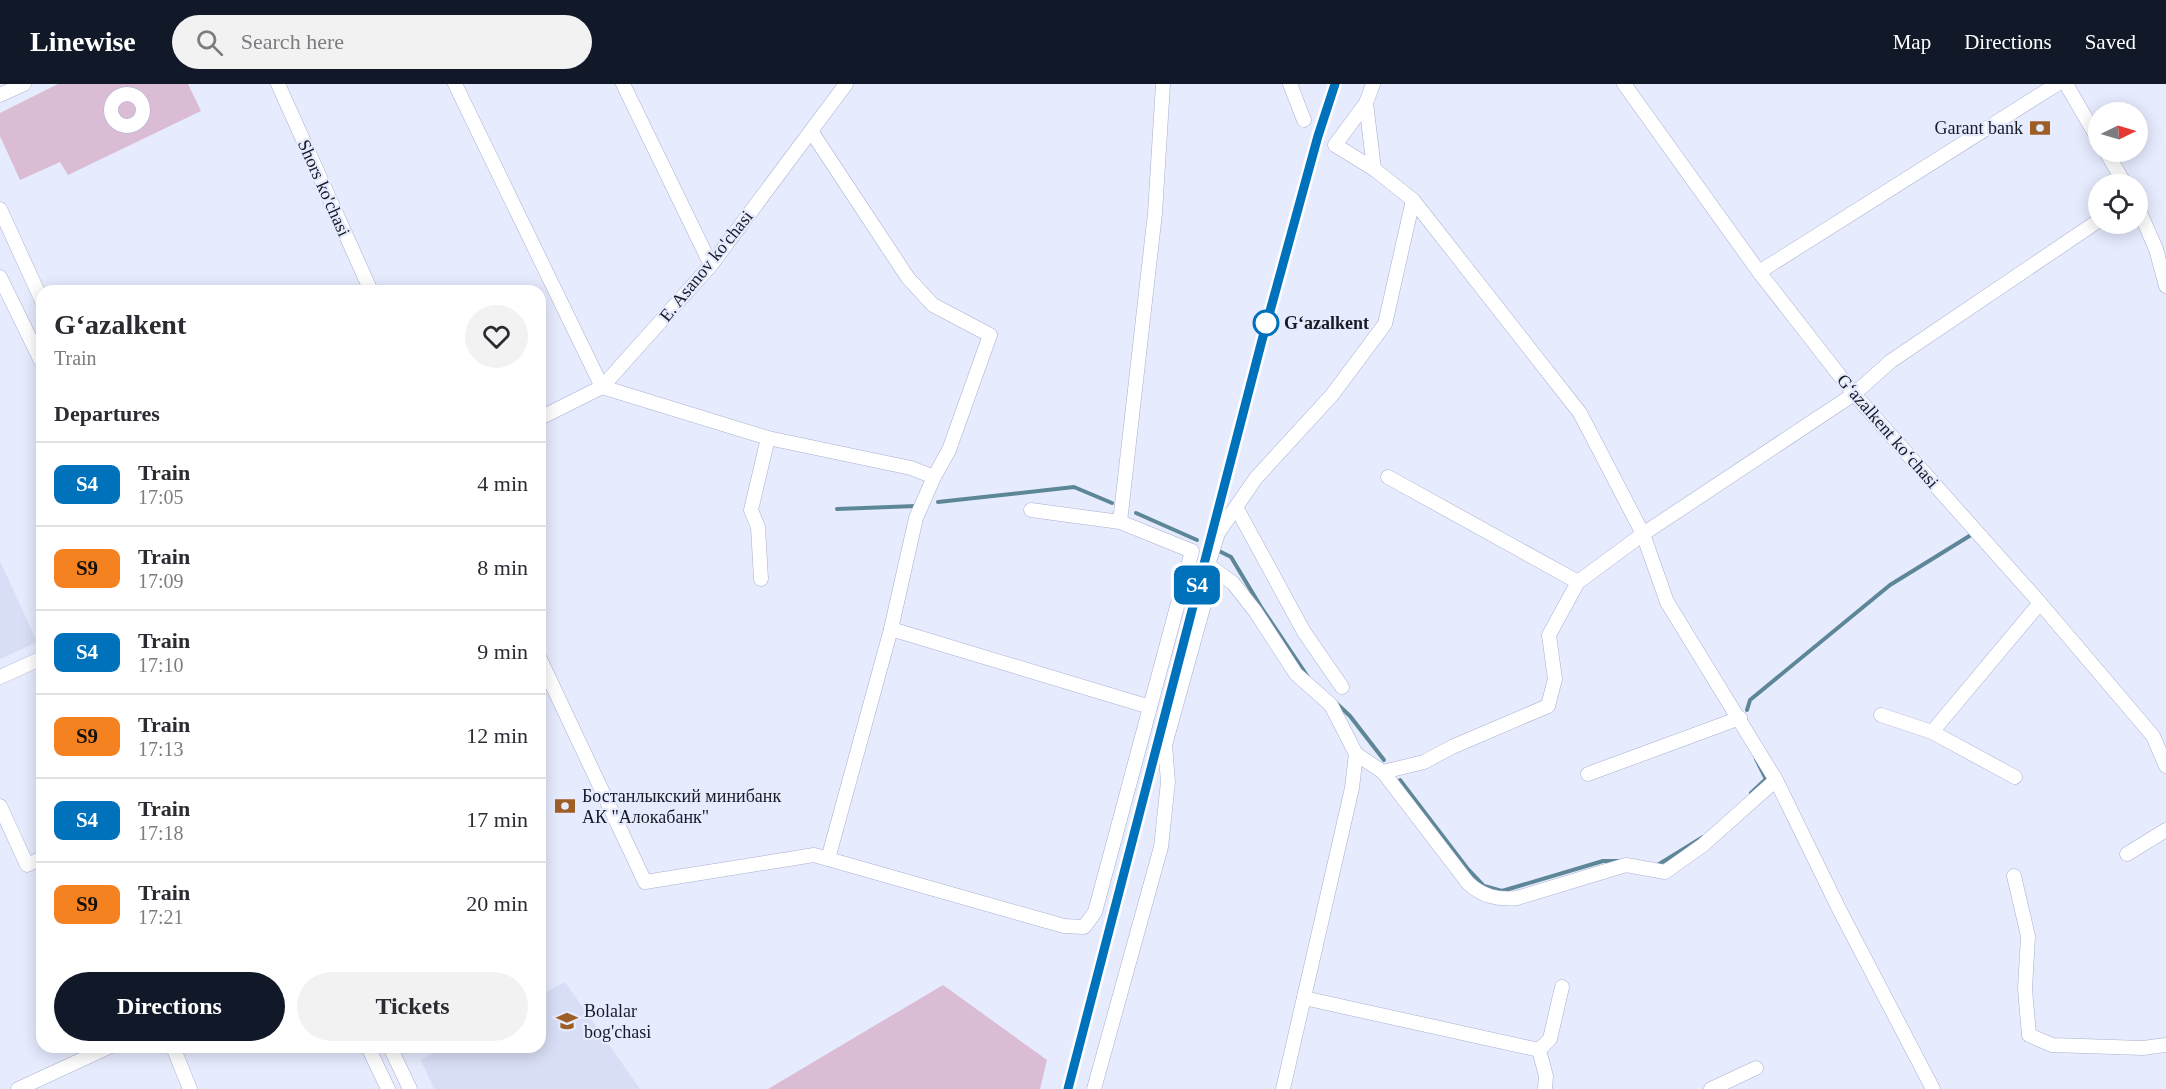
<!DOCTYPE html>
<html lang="en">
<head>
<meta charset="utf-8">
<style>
  :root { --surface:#fff; --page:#f2f2f3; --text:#2b2b33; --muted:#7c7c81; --line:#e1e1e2; --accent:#111827 }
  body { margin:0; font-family:Georgia,serif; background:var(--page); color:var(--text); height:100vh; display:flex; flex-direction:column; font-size:22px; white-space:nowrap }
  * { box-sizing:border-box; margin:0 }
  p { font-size:20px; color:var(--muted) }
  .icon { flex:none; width:33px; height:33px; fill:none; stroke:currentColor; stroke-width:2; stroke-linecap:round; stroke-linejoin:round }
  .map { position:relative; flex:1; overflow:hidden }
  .panel { position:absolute; left:36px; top:201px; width:510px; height:768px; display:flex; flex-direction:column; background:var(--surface); border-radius:18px; box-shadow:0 3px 15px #0003 }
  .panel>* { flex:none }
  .badge { padding:0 12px; border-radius:9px; font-size:21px; line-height:39px }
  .needle { width:39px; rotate:85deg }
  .tools { position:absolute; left:2088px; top:18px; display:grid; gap:12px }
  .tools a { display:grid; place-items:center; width:60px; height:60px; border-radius:50%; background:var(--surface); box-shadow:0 3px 15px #0003; font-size:30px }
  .map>.badge { position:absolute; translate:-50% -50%; box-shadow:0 0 0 3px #fff }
  h2 { padding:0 18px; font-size:22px; line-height:54px }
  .round { display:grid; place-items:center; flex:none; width:63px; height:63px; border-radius:32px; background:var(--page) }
  .headline { display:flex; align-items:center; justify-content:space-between; height:102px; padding:0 18px }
  h1 { font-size:28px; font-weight:700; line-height:45px }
  .action { display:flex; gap:12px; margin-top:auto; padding:12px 18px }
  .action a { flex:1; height:69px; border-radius:36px; background:var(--accent); color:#fff; font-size:24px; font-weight:700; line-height:69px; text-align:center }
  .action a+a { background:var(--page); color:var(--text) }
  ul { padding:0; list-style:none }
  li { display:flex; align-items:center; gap:18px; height:84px; padding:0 18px; border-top:2px solid var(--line) }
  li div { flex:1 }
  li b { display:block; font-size:22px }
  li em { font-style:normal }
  li .badge { min-width:66px; font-weight:700; text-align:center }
  header { display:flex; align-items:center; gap:36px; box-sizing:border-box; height:84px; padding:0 30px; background:var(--accent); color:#fff }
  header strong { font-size:28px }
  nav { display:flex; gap:33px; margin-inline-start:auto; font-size:21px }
  .search { width:420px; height:54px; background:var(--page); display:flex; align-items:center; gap:15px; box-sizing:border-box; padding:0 21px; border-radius:33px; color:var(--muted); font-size:22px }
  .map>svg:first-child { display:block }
</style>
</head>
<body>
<header>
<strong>Linewise</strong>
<div class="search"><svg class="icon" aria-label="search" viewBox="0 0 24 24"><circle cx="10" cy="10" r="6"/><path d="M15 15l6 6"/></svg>Search here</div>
<nav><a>Map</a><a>Directions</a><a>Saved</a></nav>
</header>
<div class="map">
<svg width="2166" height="1005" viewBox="0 0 2166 1005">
  <rect width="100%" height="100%" fill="#e6ebfe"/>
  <g fill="#d8def5">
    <path d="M0,477l37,81 -37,17z"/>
    <path d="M565,898l75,107h-206l-13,-29 24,-13h95v-52z"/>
  </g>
  <g fill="#dbbcd5">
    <path d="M58,0h130l13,27 -133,64 -8,-13 -40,18 -20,-44v-23z"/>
    <path d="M943,901l104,75 -7,29h-272z"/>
  </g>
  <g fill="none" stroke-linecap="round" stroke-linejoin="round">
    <g stroke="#5d8797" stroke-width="4">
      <path d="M938,418l136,-15 38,16"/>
      <path d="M837,425l79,-3"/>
      <path d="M1136,429l61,27"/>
      <path d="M1217,466l14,7 30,50 47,70"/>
      <path d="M1335,618l15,14 34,44"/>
      <path d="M1747,626l3,-10 140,-115 81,-50"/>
      <path d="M1400,696l67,88 17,18 18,5 101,-30h16"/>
      <path d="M1751,709l15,-14 -10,-20"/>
      <path d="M1656,782l47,-29"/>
    </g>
    <defs>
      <g id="street">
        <path d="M278,0l93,207"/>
        <path d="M455,0l147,303 166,51 143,30 23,9"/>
        <path d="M623,0l88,181"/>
        <path d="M1290,0l14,36"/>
        <path d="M1373,0l-7,19 -31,42 39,24 39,31 167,213 63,121 24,68 109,178 64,131 93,178"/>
        <path d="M1624,0l135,188 95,122 186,209 113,133 13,30"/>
        <path d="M2066,0l32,55"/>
        <circle cx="127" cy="26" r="16"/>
        <path d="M0,11l24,-11"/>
        <path d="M1366,19l8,66"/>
        <path d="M811,47l97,147 25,27 57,30 -41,115 -15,27 -18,41 -25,111 -63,230"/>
        <path d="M2106,68l19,32"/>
        <path d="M2138,124l18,41 10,37"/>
        <path d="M0,125l42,92"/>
        <path d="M1759,188l298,-188"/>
        <path d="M0,193l42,86"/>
        <path d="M540,334l62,-31 109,-122 135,-181"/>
        <path d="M1388,393l190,105"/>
        <path d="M1236,423l68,125 38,55"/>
        <path d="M1120,438l35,-309 8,-129"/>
        <path d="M761,495l-3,-52 -7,-17 17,-72"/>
        <path d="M891,545l259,78"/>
        <path d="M540,575l105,223 169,-27 250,71 20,1 11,-15 97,-361 -72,-29 -89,-12"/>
        <path d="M0,593l42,-19"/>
        <path d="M1881,631l51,17 83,45"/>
        <path d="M1932,648l108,-129"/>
        <path d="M1356,670l27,18 85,111c14,13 29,17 49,15l109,-33 39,7 38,-27 73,-65"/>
        <path d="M1383,688l41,-10 28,-15 96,-41 7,-27 -6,-44 29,-53 65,-48 211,-140 37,-33 207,-140"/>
        <path d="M1588,690l152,-56"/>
        <path d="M0,722l27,59 15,-7"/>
        <path d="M2127,770l39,-24"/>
        <path d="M2014,792l14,60 -3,53 4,46 23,10 91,3 23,-3"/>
        <path d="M1304,914l235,52"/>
        <path d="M173,963l17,42"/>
        <path d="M368,963l20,42"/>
        <path d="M390,963l20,42"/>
        <path d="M18,1005l91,-42"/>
        <path d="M1094,1005l67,-242 7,-65 -3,-37 43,-155v-25"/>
        <path d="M1283,1005l69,-301 4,-34 -25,-49 -35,-31 -41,-63 -22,-28 -25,-18 10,-32 38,-55 76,-83 53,-71 28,-124"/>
        <path d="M1545,1005l1,-13 -7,-26 11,-11 12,-52"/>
        <path d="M1711,1005l45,-21"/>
      </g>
    </defs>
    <use href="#street" stroke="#a9b0cf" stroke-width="15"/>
    <use href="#street" stroke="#fff" stroke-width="14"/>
    <path stroke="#7a7e8d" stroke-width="4" d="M1068,1005l198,-766 52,-187 17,-52"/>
  </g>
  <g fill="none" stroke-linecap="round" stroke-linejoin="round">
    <defs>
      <path id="line" d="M1068,1005l193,-745 57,-208 17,-52"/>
    </defs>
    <use href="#line" stroke="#fff" stroke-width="14"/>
    <use href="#line" stroke="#0072bc" stroke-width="9"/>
  </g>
  <defs>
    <symbol id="bank-bare" viewBox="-9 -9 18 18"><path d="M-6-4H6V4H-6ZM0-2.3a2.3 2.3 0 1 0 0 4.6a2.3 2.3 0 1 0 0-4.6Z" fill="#9e5f27" stroke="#e6ebfe" stroke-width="2.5" paint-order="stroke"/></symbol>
    <symbol id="school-bare" viewBox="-9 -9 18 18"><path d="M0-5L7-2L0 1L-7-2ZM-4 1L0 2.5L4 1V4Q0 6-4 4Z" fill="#9e5f27" stroke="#e6ebfe" stroke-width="2.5" paint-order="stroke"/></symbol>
  </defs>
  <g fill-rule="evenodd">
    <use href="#bank-bare" x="2025" y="29" width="30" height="30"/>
    <use href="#bank-bare" x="550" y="707" width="30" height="30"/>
    <use href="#school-bare" x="552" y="922" width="30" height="30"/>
  </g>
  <circle fill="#fff" stroke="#0072bc" stroke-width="3" cx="1266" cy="239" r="12"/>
  <g text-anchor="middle" stroke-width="4.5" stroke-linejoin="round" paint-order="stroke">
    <g font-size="18" fill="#181a26" stroke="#e6ebfe" text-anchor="start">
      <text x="2023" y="50" text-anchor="end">Garant bank</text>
      <text x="582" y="718">Бостанлыкский минибанк<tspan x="582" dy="21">АК "Алокабанк"</tspan></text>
      <text x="584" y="933">Bolalar<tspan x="584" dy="21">bog'chasi</tspan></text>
    </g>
    <g font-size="18" fill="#181a26" stroke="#e6ebfe">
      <text transform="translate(324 104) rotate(66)" y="6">Shors ko'chasi</text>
      <text transform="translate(706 182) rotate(-51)" y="6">E. Asanov ko'chasi</text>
      <text transform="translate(1888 347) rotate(49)" y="6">Gʻazalkent koʻchasi</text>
    </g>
    <g font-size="18" font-weight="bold" fill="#181a26" stroke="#e6ebfe" text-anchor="start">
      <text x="1284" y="245">Gʻazalkent</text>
    </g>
  </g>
</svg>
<div class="tools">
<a><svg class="needle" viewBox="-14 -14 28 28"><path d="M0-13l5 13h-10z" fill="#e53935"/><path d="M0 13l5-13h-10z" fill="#7c7c81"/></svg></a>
<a><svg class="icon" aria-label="locate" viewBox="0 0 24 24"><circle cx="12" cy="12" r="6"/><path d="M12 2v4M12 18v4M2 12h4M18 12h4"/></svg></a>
</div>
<b class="badge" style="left:1197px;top:501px;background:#0072bc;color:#fff">S4</b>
<section class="panel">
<div class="headline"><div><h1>Gʻazalkent</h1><p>Train</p></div><a class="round"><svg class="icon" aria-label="heart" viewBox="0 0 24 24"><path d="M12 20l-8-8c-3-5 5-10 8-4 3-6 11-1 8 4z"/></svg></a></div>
<h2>Departures</h2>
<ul>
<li><span class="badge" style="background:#0072bc;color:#fff">S4</span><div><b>Train</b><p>17:05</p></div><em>4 min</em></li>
<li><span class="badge" style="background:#f58220;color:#111">S9</span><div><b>Train</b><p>17:09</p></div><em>8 min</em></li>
<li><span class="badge" style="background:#0072bc;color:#fff">S4</span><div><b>Train</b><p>17:10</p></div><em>9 min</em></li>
<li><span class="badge" style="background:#f58220;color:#111">S9</span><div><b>Train</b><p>17:13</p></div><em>12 min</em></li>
<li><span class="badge" style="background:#0072bc;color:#fff">S4</span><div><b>Train</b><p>17:18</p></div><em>17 min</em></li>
<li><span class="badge" style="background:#f58220;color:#111">S9</span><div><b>Train</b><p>17:21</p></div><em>20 min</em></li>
</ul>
<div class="action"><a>Directions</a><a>Tickets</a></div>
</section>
</div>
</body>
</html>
